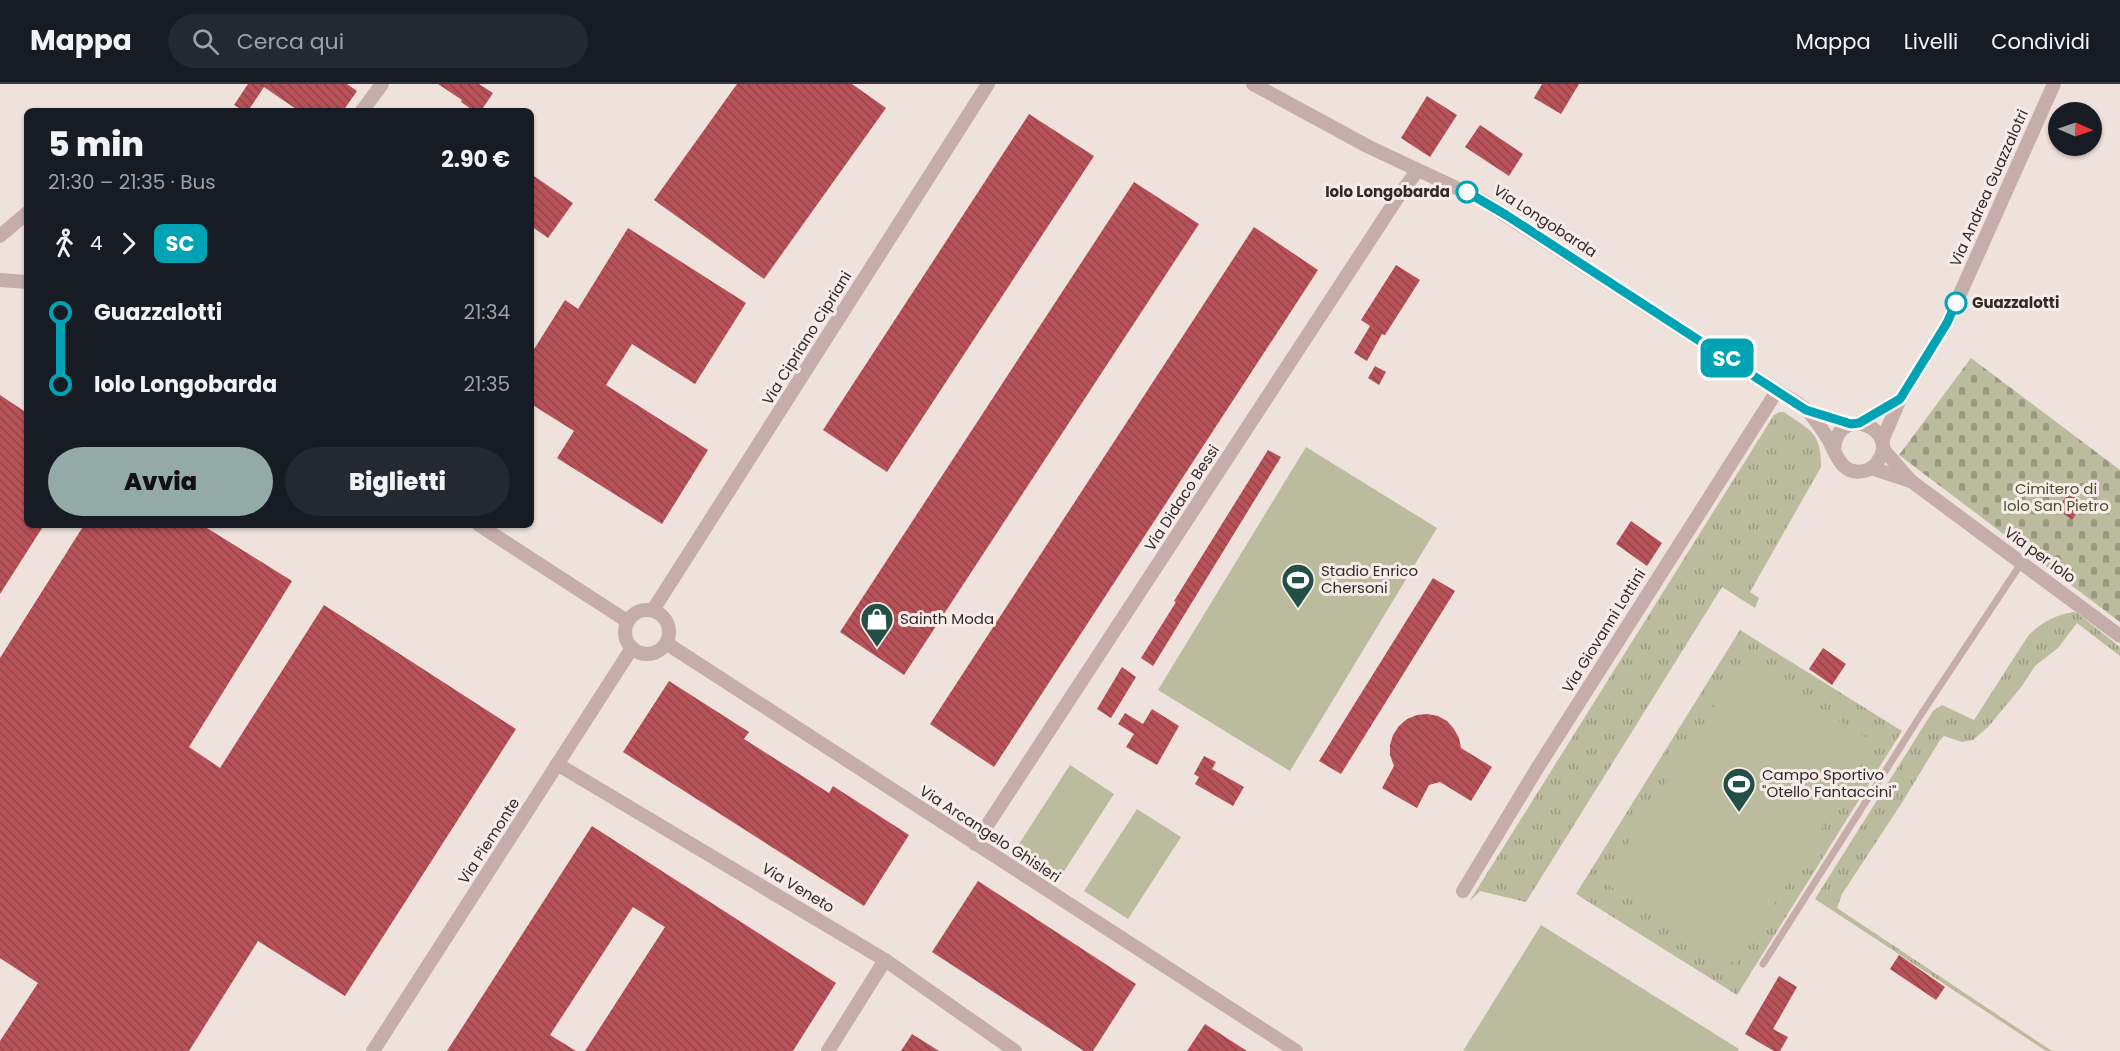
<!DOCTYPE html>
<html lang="it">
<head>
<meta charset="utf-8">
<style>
  :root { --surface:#171b24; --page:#242831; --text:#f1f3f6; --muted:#9ea1a6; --line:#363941; --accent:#94aaa7 }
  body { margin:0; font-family:Poppins,sans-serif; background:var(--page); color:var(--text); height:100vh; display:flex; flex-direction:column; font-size:22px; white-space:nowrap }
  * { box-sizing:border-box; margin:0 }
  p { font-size:20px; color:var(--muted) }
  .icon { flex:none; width:33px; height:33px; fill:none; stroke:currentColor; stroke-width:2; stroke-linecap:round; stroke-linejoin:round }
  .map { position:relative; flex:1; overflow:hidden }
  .sheet { position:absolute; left:24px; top:24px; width:510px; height:420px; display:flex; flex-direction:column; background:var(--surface); border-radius:9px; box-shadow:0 2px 4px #0004 }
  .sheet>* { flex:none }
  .badge { padding:0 12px; border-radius:9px; font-size:21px; line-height:39px }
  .needle { width:39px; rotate:92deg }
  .controls { position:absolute; left:2048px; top:18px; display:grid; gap:12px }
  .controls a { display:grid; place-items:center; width:54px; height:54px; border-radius:50%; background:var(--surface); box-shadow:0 2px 4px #0004; font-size:30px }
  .map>.badge { position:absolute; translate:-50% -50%; box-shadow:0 0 0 3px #fff }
  .legs { display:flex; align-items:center; gap:9px; height:66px; padding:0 24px; font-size:20px }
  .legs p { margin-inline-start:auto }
  .headline { display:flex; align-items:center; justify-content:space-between; height:102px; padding:0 24px }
  h1 { font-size:33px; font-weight:800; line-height:45px }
  .primary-button { display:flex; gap:12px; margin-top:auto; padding:12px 24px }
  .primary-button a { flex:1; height:69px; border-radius:36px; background:var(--accent); color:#111; font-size:24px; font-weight:800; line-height:69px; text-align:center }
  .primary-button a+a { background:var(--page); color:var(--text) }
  ul { padding:0 24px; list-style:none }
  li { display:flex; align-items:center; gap:21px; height:72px; font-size:22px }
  li i { display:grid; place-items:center; width:9px; height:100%; margin:0 8px; background:currentColor }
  li i::after { content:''; width:15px; height:15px; margin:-8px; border:4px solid; border-radius:50%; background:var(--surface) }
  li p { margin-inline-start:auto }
  li:first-child i { background:linear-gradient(#0000 50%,currentColor 0) }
  li:last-child i { background:linear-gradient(currentColor 50%,#0000 0) }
  header { display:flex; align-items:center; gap:36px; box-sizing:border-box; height:84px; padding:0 30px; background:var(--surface); border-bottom:2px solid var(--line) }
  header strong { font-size:28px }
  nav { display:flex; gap:33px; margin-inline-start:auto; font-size:21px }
  .search { width:420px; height:54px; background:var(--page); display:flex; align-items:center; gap:15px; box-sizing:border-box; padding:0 21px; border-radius:33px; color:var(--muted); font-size:22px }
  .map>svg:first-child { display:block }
</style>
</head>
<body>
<header>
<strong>Mappa</strong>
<div class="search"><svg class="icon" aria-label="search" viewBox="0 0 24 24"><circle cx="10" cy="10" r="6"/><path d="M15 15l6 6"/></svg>Cerca qui</div>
<nav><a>Mappa</a><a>Livelli</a><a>Condividi</a></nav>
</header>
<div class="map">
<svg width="2120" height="967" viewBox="0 0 2120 967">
  <defs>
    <pattern id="grass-tufts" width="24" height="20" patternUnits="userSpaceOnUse" patternTransform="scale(1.5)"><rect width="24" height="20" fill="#bbbc9e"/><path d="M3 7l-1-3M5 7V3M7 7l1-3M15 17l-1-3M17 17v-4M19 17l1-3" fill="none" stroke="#999981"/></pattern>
    <pattern id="cemetery-stones" width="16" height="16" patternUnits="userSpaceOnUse" patternTransform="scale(1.5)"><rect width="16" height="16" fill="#bbbc9e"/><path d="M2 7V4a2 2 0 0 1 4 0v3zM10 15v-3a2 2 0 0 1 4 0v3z" fill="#999981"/></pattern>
    <pattern id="building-back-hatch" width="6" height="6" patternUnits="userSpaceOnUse" patternTransform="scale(1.5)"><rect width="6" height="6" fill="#b75258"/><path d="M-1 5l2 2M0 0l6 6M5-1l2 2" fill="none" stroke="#964449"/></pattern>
  </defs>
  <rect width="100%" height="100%" fill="#efe1dc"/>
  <g fill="url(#grass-tufts)">
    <path d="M1779,328h5c27,19 37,20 37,55l-71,125 9,6 -4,10 -33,-21 -196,315 -46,-11 -11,11 305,-487z"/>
    <path d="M2073,528l4,1 43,34v9l-43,-33 -19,25 -23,18 -13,20 -34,41 -15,13 -11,2 -18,-6 -4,4 -37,61 -61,93 -5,14 215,143h-6l-231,-152 118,-188 9,-6 32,15 54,-84c12,-13 27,-21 45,-24z"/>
    <path d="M1740,546l162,101 -165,264 -161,-101z"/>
  </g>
  <path fill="url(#cemetery-stones)" d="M1971,274l149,112v152l-221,-167z"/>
  <g fill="#bbbc9e">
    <path d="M1306,363l131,81 -147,243 -132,-81z"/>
    <path d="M1743,576l132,83 -139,222 -132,-83z"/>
    <path d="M1070,681l44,29 -53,82 -44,-29z"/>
    <path d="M1137,725l44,28 -53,82 -44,-28z"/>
    <path d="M1541,841l198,124 -1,2h-275z"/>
  </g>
  <g fill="url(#building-back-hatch)">
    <path d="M248,0h99l10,7 -14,20h-44l-35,-24 -16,24h-4l-10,-6z"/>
    <path d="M438,0h41l14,9 -12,18h-7l-13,-9 1,-2z"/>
    <path d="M737,0h115l34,24 -122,171 -110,-79z"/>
    <path d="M1542,0h37l-18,30 -27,-16z"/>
    <path d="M1427,12l30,19 -27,42 -29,-19z"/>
    <path d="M1029,30l65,42 -207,316 -64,-42z"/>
    <path d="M1480,41l43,29 -14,22 -44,-29z"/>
    <path d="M531,90l42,29 -25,35 -17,-12z"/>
    <path d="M1134,98l65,42 -295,451 -64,-43z"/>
    <path d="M1254,143l64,43 -324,497 -64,-43z"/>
    <path d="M628,144l118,75 -51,81 -63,-40 -26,41 102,65 -46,74 -105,-66 17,-27 -43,-27v-50l34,-54 13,9z"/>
    <path d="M1396,181l24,15 -35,55 -3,-1 -15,27 -13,-8 16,-27 -9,-6z"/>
    <path d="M1375,282l11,6 -7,13 -11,-7z"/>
    <path d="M0,311l27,18v112h17l-44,69z"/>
    <path d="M1268,366l13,7 -128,209 -12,-8 35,-56 -2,-1z"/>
    <path d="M2069,409l14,11 -11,16 -15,-11z"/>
    <path d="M1631,437l31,22 -15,23 -31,-22z"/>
    <path d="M84,441h118l90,56 -103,166 31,21 104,-163 192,124 -171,267 -87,-55 -69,110h-189v-10l38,-58 -38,-25v-300z"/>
    <path d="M1433,494l22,13 -114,183 -22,-13z"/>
    <path d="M1823,564l23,16 -14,21 -23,-16z"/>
    <path d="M1122,583l14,10 -25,41 -14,-9z"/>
    <path d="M669,597l80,51 -5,7 85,54 4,-7 76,49 -45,71 -241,-154z"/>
    <path d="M1152,625l27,17 -22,39 -31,-18 8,-13 -16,-10 7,-11 18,11z"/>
    <path d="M1427,630l11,2 9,5 7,8 5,9 2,10 31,19 -21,34 -31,-19 -11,3 -12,23 -35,-20 12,-22 -4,-11v-10l3,-10 6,-9 8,-7 10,-4z"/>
    <path d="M1204,672l12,6 -4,7 32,18 -11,19 -38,-22 4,-7 -5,-3z"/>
    <path d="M592,742l244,157 -43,68h-208l80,-124 -32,-20 -83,128 26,16h-129z"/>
    <path d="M978,797l158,103 -43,67h-9l-152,-99z"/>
    <path d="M1899,871l46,32 -9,13 -46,-31z"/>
    <path d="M1779,892l18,11 -24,42 15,8 -8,14h-6l-29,-17z"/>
    <path d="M1205,940l42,27h-60z"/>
    <path d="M912,950l27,17h-38z"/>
  </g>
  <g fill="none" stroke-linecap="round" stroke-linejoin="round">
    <path stroke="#c5aeaa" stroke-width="7" d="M1763,880l159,-251 100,-151"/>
    <g stroke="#c5aeaa" stroke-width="14">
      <path d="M1253,0l116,63 111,52 297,192c10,6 22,12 31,20 7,8 13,17 19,26 9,15 13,39 37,34 6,-1 11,-5 14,-10 23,-31 -39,-60 -44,-12"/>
      <path d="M362,27l20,-27"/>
      <path d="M0,152l27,-23"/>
      <path d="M0,196l27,2"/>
      <path d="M1806,326l45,14"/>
      <path d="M1859,339l41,-24"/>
      <path d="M1882,357l18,-42 47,-76 107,-239"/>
      <path d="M1883,365l28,32 209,155"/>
      <path d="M1871,384l40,13"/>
      <path d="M479,441l148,96"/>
      <circle cx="647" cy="548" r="22"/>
      <path d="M653,526l335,-526"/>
      <path d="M666,559l630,408"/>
      <path d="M557,680l328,196 130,91"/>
      <path d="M975,760l423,-647 19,-26"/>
      <path d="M1463,807l75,-124 239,-376"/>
      <path d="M373,967l259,-403"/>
      <path d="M828,967l57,-91"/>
    </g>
  </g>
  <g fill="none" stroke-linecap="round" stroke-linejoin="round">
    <defs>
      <path id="line-1" d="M1467,108l39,23 300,195 45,14 8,-1 41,-24 47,-76 9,-20"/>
    </defs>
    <use href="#line-1" stroke="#fff" stroke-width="14"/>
    <use href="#line-1" stroke="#00a3b4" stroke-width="9"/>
  </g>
  <defs>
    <symbol id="stadium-pin" viewBox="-11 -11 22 30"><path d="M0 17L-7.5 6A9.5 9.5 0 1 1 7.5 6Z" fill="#235046" stroke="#f7ece8"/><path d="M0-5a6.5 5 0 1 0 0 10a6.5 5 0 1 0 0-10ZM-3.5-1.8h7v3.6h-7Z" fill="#fff"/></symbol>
    <symbol id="shop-pin" viewBox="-11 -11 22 30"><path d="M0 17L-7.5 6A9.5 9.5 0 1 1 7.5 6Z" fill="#235046" stroke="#f7ece8"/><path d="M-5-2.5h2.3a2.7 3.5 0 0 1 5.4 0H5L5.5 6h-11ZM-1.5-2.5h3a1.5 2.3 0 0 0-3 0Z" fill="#fff"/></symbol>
  </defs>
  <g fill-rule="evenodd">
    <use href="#stadium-pin" x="1279" y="477" width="38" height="52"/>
    <use href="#shop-pin" x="858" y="516" width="38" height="52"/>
    <use href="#stadium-pin" x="1720" y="681" width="38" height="52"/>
  </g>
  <g fill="#fff" stroke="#00a3b4" stroke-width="3">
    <circle cx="1467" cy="108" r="10"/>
    <circle cx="1956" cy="219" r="10"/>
  </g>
  <g text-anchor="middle" stroke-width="6" stroke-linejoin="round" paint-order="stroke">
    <g font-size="15" fill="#342928" stroke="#f7ece8">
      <text transform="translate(1989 104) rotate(-66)" y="5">Via Andrea Guazzalotri</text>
      <text transform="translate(1545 137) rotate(33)" y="5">Via Longobarda</text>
      <text transform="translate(807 254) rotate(-58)" y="5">Via Cipriano Cipriani</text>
      <text transform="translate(1182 414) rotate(-57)" y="5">Via Didaco Bessi</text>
      <text transform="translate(2040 471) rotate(36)" y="5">Via per Iolo</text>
      <text transform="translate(1604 547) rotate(-58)" y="5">Via Giovanni Lottini</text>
      <text transform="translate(990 750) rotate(33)" y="5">Via Arcangelo Ghisleri</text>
      <text transform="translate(489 757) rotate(-57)" y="5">Via Piemonte</text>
      <text transform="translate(798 804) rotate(31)" y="5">Via Veneto</text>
    </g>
    <g font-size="15" font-weight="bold" fill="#342928" stroke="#f7ece8" text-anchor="end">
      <text x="1450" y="113">Iolo Longobarda</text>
      <text x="1972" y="224" text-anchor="start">Guazzalotti</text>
    </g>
    <g font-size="15" fill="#4d4f2f" stroke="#f7ece8">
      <text x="2056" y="410">Cimitero di<tspan x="2056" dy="17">Iolo San Pietro</tspan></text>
    </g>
    <g font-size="15" fill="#342928" stroke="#f7ece8" text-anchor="start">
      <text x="1321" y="492">Stadio Enrico<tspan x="1321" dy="17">Chersoni</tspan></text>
      <text x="900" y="540">Sainth Moda</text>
      <text x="1762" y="696">Campo Sportivo<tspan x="1762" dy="17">"Otello Fantaccini"</tspan></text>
    </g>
  </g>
</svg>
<div class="controls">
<a><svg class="needle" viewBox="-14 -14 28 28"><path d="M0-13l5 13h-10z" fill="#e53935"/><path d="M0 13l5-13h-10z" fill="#9ea1a6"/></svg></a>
</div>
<b class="badge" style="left:1727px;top:274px;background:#00a3b4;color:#fff">SC</b>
<section class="sheet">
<div class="headline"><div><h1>5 min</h1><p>21:30 – 21:35 · Bus</p></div><b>2.90 €</b></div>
<div class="legs"><svg class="icon" aria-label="walk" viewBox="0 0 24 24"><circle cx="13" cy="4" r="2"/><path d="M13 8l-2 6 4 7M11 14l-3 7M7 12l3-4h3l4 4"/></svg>4<svg class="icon" aria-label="forward" viewBox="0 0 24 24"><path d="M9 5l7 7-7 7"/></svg><b class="badge" style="background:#00a3b4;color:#fff">SC</b></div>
<ul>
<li><i style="color:#00a3b4"></i><b>Guazzalotti</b><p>21:34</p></li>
<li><i style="color:#00a3b4"></i><b>Iolo Longobarda</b><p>21:35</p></li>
</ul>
<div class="primary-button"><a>Avvia</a><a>Biglietti</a></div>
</section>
</div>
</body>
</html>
